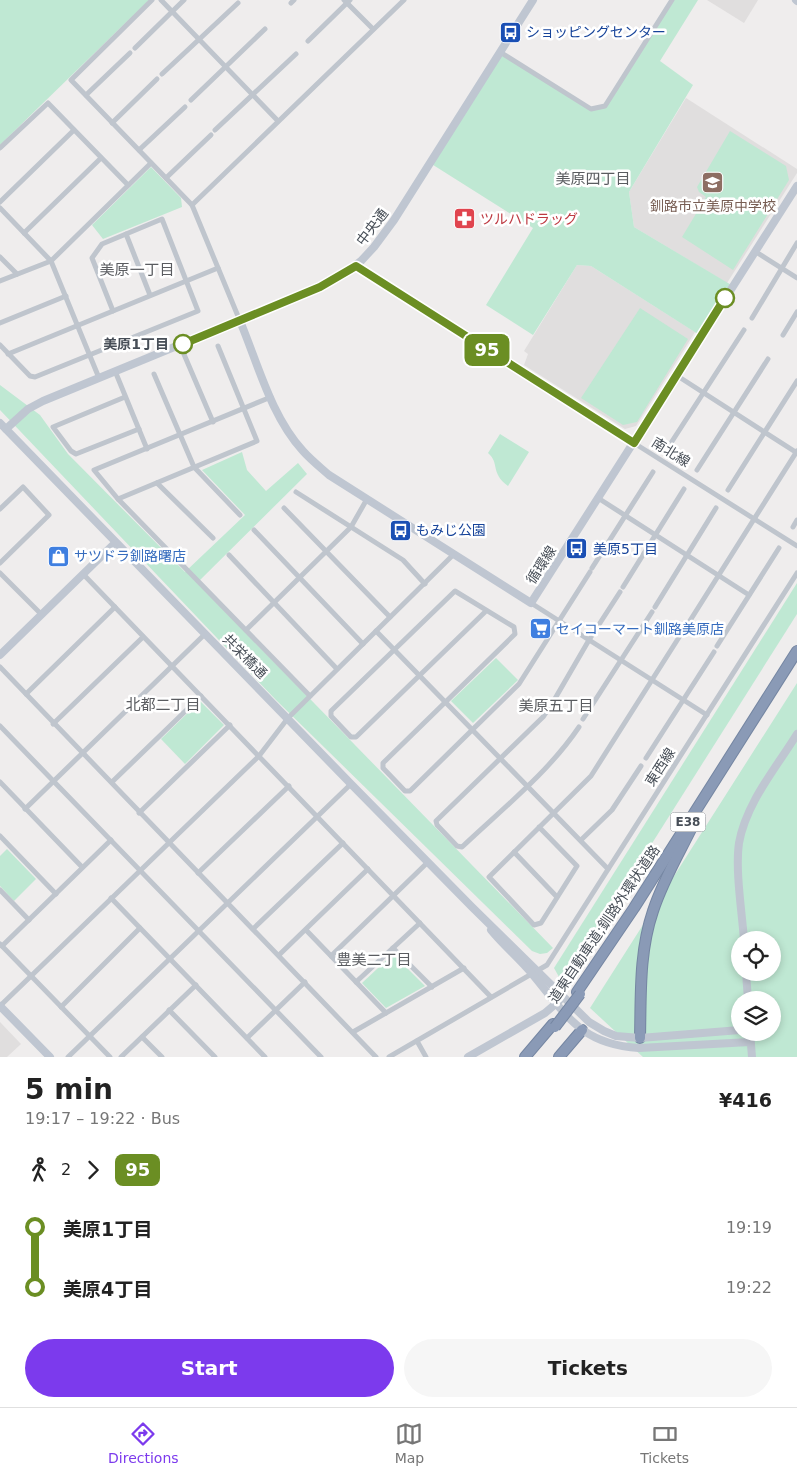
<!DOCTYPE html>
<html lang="en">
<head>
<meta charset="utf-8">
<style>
  :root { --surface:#fff; --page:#f6f6f6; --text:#222; --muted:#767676; --line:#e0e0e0; --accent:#7c3aed }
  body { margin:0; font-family:"DejaVu Sans","Noto Sans JP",sans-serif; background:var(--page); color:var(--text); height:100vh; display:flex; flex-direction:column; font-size:19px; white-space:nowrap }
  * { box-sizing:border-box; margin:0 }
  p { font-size:16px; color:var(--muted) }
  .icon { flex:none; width:28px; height:28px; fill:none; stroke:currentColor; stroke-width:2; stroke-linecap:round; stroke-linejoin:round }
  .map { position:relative; height:1057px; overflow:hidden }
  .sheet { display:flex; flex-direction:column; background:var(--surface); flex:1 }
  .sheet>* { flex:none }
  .badge { padding:0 10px; border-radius:8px; font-size:18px; line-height:32px }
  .buttons { position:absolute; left:731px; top:931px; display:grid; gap:10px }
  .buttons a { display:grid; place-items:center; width:50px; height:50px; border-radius:50%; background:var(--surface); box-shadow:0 2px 8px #0003; font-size:25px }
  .map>.badge { position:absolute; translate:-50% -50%; box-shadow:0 0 0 2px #fff }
  .legs { display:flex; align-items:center; gap:8px; height:55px; padding:0 25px; font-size:16px }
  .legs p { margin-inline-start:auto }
  .overview { display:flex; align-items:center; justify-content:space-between; height:85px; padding:0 25px }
  h1 { font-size:28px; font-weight:600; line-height:38px }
  .action { display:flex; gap:10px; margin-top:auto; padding:10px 25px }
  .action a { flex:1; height:58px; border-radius:30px; background:var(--accent); color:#fff; font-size:20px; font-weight:600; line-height:58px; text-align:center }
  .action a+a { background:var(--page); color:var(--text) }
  ul { padding:0 25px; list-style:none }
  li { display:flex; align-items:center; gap:18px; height:60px; font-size:19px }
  li i { display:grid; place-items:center; width:8px; height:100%; margin:0 6px; background:currentColor }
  li i::after { content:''; width:12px; height:12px; margin:-6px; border:4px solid; border-radius:50%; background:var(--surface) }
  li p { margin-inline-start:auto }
  li:first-child i { background:linear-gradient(#0000 50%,currentColor 0) }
  li:last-child i { background:linear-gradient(currentColor 50%,#0000 0) }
  .menu { display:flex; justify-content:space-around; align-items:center; height:70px; border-top:1px solid var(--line); background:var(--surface); font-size:14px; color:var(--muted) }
  .menu a { display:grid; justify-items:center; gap:2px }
  .menu .active { color:var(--accent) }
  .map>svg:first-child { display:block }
</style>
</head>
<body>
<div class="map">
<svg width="797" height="1057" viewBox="0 0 797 1057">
  <rect width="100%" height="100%" fill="#efeded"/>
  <g fill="#e0dede">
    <path d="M707,0h51l-14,23z"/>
    <path d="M686,98l111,71v4l-70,110 -93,-56 -5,-35z"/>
    <path d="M577,265l14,1 104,66 -59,94 -11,3 -101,-64 4,-11 -4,-3z"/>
    <path d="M0,1022l21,22 -14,13h-7z"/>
  </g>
  <g fill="#bfe8d3" fill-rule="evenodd">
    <path d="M0,0h149l-149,145z"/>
    <path d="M672,0h26l-38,61 33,24 -64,107 5,35 99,59 -32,50 -110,-70 -14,-1 -44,70 -47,-30 47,-77 -103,-65 70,-111 91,57 14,-3z"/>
    <path d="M730,131l56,35 3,14 -56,90 -51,-33 24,-40 -7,-5 -2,-5z"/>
    <path d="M151,167l30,31 1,9 -79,32 -11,-14z"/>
    <path d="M640,308l48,31 -51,83 -14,3 -42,-27z"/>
    <path d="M0,385l40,30 28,39 117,118 60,-57 -43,-45 40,-18 5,18 19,21 32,-28 9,11 -110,109 356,365 -6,5 -7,1 -8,-3 -256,-251 -276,-290z"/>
    <path d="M500,434l29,18 -21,34c-18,-13 -8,-23 -20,-33z"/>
    <path d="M797,583v31l-234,370 -9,-16z"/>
    <path d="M496,658l22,22 -45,43 -22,-22z"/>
    <path d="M797,683v374h-154l-53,-49zM740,940h32v32h-32zM740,1000h32v32h-32z"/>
    <path d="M200,701l24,24 -39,39 -24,-25z"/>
    <path d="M7,849l29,30 -22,22 -14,-15v-30z"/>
    <path d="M393,954l32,32 -39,22 -24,-25z"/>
  </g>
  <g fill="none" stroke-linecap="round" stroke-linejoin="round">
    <defs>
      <g id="highway">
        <path d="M577,992l57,-84 163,-257"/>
        <path d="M640,1038c1,-43 -1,-86 13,-127 10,-31 27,-59 41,-88"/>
        <path d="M525,1057l28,-33"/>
        <path d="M559,1057l23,-27"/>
      </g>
    </defs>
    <use href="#highway" stroke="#7586a2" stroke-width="12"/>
    <g stroke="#bfc5cd" stroke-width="5">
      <path d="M152,0l-81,80 121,125"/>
      <path d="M161,0l117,121"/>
      <path d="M344,0l29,29"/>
      <path d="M291,3l3,-3"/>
      <path d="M308,41l42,-41"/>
      <path d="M135,48l49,-48"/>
      <path d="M500,52l91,57 14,-3 67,-106"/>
      <path d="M162,74l76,-71"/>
      <path d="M86,95l44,-42"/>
      <path d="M191,100l74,-71"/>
      <path d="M112,123l45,-44"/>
      <path d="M215,130l81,-76"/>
      <path d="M0,148l48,-45 80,82"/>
      <path d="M139,150l46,-43"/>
      <path d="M166,178l45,-43"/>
      <path d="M0,202l74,-72"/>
      <path d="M0,208l51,53 48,117"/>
      <path d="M24,233l77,-75"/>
      <path d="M126,234l24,61"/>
      <path d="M756,252l41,26"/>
      <path d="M0,257l17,17"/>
      <path d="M0,281l51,-20 100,-98"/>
      <path d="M752,318l45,-75"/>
      <path d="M240,321l-48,-116 212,-205"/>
      <path d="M0,323l66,-27"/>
      <path d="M783,335l14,-23"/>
      <path d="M0,345l30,31 5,1 163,-66 -36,-92 -60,25 -10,14 21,53"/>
      <path d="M180,345l33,77"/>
      <path d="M8,354l210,-86"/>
      <path d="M115,371l32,78"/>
      <path d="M154,374l40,93 46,48"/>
      <path d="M676,375l121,78"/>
      <path d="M125,397l-72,30 18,24 5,3 63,-25"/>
      <path d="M271,397l-177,73 24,29 192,197"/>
      <path d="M634,443l163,103"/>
      <path d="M669,446l75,-116"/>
      <path d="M697,470l71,-111"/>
      <path d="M157,483l56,55"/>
      <path d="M728,490l69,-109"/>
      <path d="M296,492l107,68 22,24"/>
      <path d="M598,498l151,97"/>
      <path d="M118,499l139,-58 -39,-95"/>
      <path d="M284,508l106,109"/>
      <path d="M0,509l23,-22 26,28 -49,48"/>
      <path d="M793,527l4,-7"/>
      <path d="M254,530l109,114"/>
      <path d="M229,555l108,114"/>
      <path d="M592,568l61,-96"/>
      <path d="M0,573l42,42"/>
      <path d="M84,575l407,422"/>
      <path d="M623,587l61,-98"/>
      <path d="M531,603l176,112"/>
      <path d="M655,607l61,-99"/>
      <path d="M486,611l-130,126h-5l-20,-21v-5l124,-120 59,36 1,7 -132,129v5l22,23h5l109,-107 71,-112"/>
      <path d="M686,627l111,-176"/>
      <path d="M246,630l105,-103 16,-28"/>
      <path d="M376,631l232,238"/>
      <path d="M717,646l62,-98"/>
      <path d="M0,667l376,390"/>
      <path d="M26,694l89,-87"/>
      <path d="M553,702l36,-62 31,-48"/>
      <path d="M549,708l-6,9 -107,104 1,4 20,21 5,1c40,-38 86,-74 117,-120"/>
      <path d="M583,719l69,-107"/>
      <path d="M53,724l90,-87"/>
      <path d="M0,726l321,331"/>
      <path d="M646,758l68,-106"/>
      <path d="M0,782l82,85"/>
      <path d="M112,782l89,-86"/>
      <path d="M25,809l180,-175"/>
      <path d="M139,813l91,-88"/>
      <path d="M539,827l38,39 -36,57 -7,2 -45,-48 102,-101 92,-145"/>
      <path d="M0,836l56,58"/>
      <path d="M581,840l31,-30 29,-44"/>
      <path d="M514,852l43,45"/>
      <path d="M198,873l91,-87"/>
      <path d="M0,890l29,30"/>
      <path d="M111,898l154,159"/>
      <path d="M253,929l90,-86"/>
      <path d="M306,930l80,83"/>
      <path d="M0,944l110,113"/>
      <path d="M2,946l109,-106"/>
      <path d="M393,948l39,39"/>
      <path d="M279,955l89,-86"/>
      <path d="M331,956l97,-94"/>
      <path d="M356,982l64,-59"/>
      <path d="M0,1006l259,-250 29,-38 166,-164"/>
      <path d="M61,1007l79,-79"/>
      <path d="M169,1010l46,47"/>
      <path d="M353,1032l111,-64"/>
      <path d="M142,1037l20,20"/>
      <path d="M247,1038l58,-56"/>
      <path d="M417,1041l9,16"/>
      <path d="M68,1057l283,-273"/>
      <path d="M121,1057l75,-72"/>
      <path d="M389,1057l158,-92 250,-392"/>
    </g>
    <g stroke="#bfc6d1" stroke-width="8">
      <path d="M796,0l1,1"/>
      <path d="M356,266l278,177"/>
      <path d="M240,321c18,43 31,95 63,130 8,9 17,16 26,24l202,128 266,-417"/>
      <path d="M0,423l351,361 121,123 117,115 15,9 12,5 24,2 100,-8"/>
      <path d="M6,429l22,-20 15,-8 277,-114 23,-12 18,-14 13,-14 20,-27 139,-220"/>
      <path d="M0,655l115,-112"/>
      <path d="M491,930c13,16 29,29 42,45 34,41 48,69 106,73l111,-6"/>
      <path d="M744,940c-2,-28 -9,-70 -5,-97 7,-40 37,-75 58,-109"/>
      <path d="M746,972l2,28"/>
      <path d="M0,1006l50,51"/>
      <path d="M750,1032l2,25"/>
      <path d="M468,1057l77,-44 14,-12"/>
    </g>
    <use href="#highway" stroke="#8a9ab6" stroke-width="10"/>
    <defs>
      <path id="highway-bridge" d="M555,1027l25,-33"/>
    </defs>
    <use href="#highway-bridge" stroke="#7586a2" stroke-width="12" stroke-linecap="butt"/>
    <use href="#highway-bridge" stroke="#8a9ab6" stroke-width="10"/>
  </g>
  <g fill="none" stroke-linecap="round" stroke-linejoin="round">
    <defs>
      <path id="line-1" d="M183,344l137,-57 36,-21 278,177 91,-145"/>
    </defs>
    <use href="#line-1" stroke="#fff" stroke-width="11"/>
    <use href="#line-1" stroke="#6b8e23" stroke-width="8"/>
  </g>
  <defs>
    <symbol id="bus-square" viewBox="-11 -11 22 22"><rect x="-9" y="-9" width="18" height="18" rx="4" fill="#1a4fb4" stroke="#fff"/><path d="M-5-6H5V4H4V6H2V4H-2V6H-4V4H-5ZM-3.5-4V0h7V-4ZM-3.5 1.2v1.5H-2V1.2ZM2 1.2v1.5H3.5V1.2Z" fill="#fff"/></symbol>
    <symbol id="school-square" viewBox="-11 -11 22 22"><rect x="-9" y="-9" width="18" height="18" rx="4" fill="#8d6e63" stroke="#fff"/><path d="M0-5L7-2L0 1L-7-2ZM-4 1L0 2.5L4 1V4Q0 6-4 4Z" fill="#fff"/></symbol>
    <symbol id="pharmacy-square" viewBox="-11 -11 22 22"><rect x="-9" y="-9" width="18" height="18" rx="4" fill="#e0444e" stroke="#fff"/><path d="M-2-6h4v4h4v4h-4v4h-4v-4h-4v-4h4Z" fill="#fff"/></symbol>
    <symbol id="shop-square" viewBox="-11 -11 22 22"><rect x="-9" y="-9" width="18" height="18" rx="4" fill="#3f7fe0" stroke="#fff"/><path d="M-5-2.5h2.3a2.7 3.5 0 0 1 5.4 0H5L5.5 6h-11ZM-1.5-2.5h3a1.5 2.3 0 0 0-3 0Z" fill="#fff"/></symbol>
    <symbol id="supermarket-square" viewBox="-11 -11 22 22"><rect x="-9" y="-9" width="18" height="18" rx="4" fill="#3f7fe0" stroke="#fff"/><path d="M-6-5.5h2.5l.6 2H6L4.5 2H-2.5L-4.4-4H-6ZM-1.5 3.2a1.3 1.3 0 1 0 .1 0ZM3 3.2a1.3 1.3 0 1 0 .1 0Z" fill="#fff"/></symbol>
  </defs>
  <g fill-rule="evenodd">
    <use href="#bus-square" x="498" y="20" width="25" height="25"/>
    <use href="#school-square" x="700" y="170" width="25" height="25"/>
    <use href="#pharmacy-square" x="452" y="206" width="25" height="25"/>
    <use href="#bus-square" x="388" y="518" width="25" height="25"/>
    <use href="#bus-square" x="564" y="536" width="25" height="25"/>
    <use href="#shop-square" x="46" y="544" width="25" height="25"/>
    <use href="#supermarket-square" x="528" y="616" width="25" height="25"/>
  </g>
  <g fill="#fff" stroke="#6b8e23" stroke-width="2.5">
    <circle cx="725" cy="298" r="9"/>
    <circle cx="183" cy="344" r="9"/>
  </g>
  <g text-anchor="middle" stroke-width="5" stroke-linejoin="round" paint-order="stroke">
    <rect fill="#fff" stroke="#7e8389" stroke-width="1" x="670.5" y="812.5" width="35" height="19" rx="4"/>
    <g font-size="12" font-weight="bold" fill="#474e57">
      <text x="688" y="826">E38</text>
    </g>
    <g font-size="14" fill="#164399" stroke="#fff" text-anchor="start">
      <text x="526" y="37">ショッピングセンター</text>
      <text x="416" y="535">もみじ公園</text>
      <text x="593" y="554">美原5丁目</text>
    </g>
    <g font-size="14" fill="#785e54" stroke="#fff">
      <text x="713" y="211">釧路市立美原中学校</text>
    </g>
    <g font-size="14" fill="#be3a42" stroke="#fff" text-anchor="start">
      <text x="480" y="224">ツルハドラッグ</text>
    </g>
    <g font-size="14" fill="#474e57" stroke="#fff">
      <text transform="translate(372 227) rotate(-53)" y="5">中央通</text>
      <text transform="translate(671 452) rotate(32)" y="5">南北線</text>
      <text transform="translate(541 565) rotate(-57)" y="5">循環線</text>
      <text transform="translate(245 656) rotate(45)" y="5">共栄橋通</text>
      <text transform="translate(660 767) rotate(-57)" y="5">東西線</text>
      <text transform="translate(604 924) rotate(-56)" y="5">道東自動車道;釧路外環状道路</text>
    </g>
    <g font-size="14" font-weight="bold" fill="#474e57" stroke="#fff" text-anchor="end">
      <text x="169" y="349">美原1丁目</text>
    </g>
    <g font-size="14" fill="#366cbe" stroke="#fff" text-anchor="start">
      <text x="74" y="561">サツドラ釧路曙店</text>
      <text x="556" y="634">セイコーマート釧路美原店</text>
    </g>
    <g font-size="15" fill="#5a5c60" stroke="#fff">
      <text x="593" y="184">美原四丁目</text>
      <text x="137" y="275">美原一丁目</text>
      <text x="163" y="710">北都二丁目</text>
      <text x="556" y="711">美原五丁目</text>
      <text x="374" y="965">豊美二丁目</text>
    </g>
  </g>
</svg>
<div class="buttons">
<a><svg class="icon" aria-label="locate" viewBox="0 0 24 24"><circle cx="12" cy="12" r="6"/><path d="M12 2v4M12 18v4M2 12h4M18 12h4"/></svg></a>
<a><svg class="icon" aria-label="layers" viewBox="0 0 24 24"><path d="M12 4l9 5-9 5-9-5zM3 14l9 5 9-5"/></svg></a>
</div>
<b class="badge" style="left:487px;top:350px;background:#6b8e23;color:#fff">95</b>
</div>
<section class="sheet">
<div class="overview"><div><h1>5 min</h1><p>19:17 – 19:22 · Bus</p></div><b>¥416</b></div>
<div class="legs"><svg class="icon" aria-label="walk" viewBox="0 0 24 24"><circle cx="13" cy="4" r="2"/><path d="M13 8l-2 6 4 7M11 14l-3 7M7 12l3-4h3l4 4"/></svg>2<svg class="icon" aria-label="forward" viewBox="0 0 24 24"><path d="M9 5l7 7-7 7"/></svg><b class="badge" style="background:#6b8e23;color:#fff">95</b></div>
<ul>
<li><i style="color:#6b8e23"></i><b>美原1丁目</b><p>19:19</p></li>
<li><i style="color:#6b8e23"></i><b>美原4丁目</b><p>19:22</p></li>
</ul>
<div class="action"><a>Start</a><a>Tickets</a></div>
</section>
<nav class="menu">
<a class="active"><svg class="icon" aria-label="directions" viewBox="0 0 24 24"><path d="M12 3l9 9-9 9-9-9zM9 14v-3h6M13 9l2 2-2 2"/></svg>Directions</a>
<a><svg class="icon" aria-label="map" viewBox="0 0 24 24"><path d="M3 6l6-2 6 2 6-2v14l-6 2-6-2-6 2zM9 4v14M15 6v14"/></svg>Map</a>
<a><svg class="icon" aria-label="tickets" viewBox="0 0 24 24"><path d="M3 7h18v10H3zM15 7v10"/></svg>Tickets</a>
</nav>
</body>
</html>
